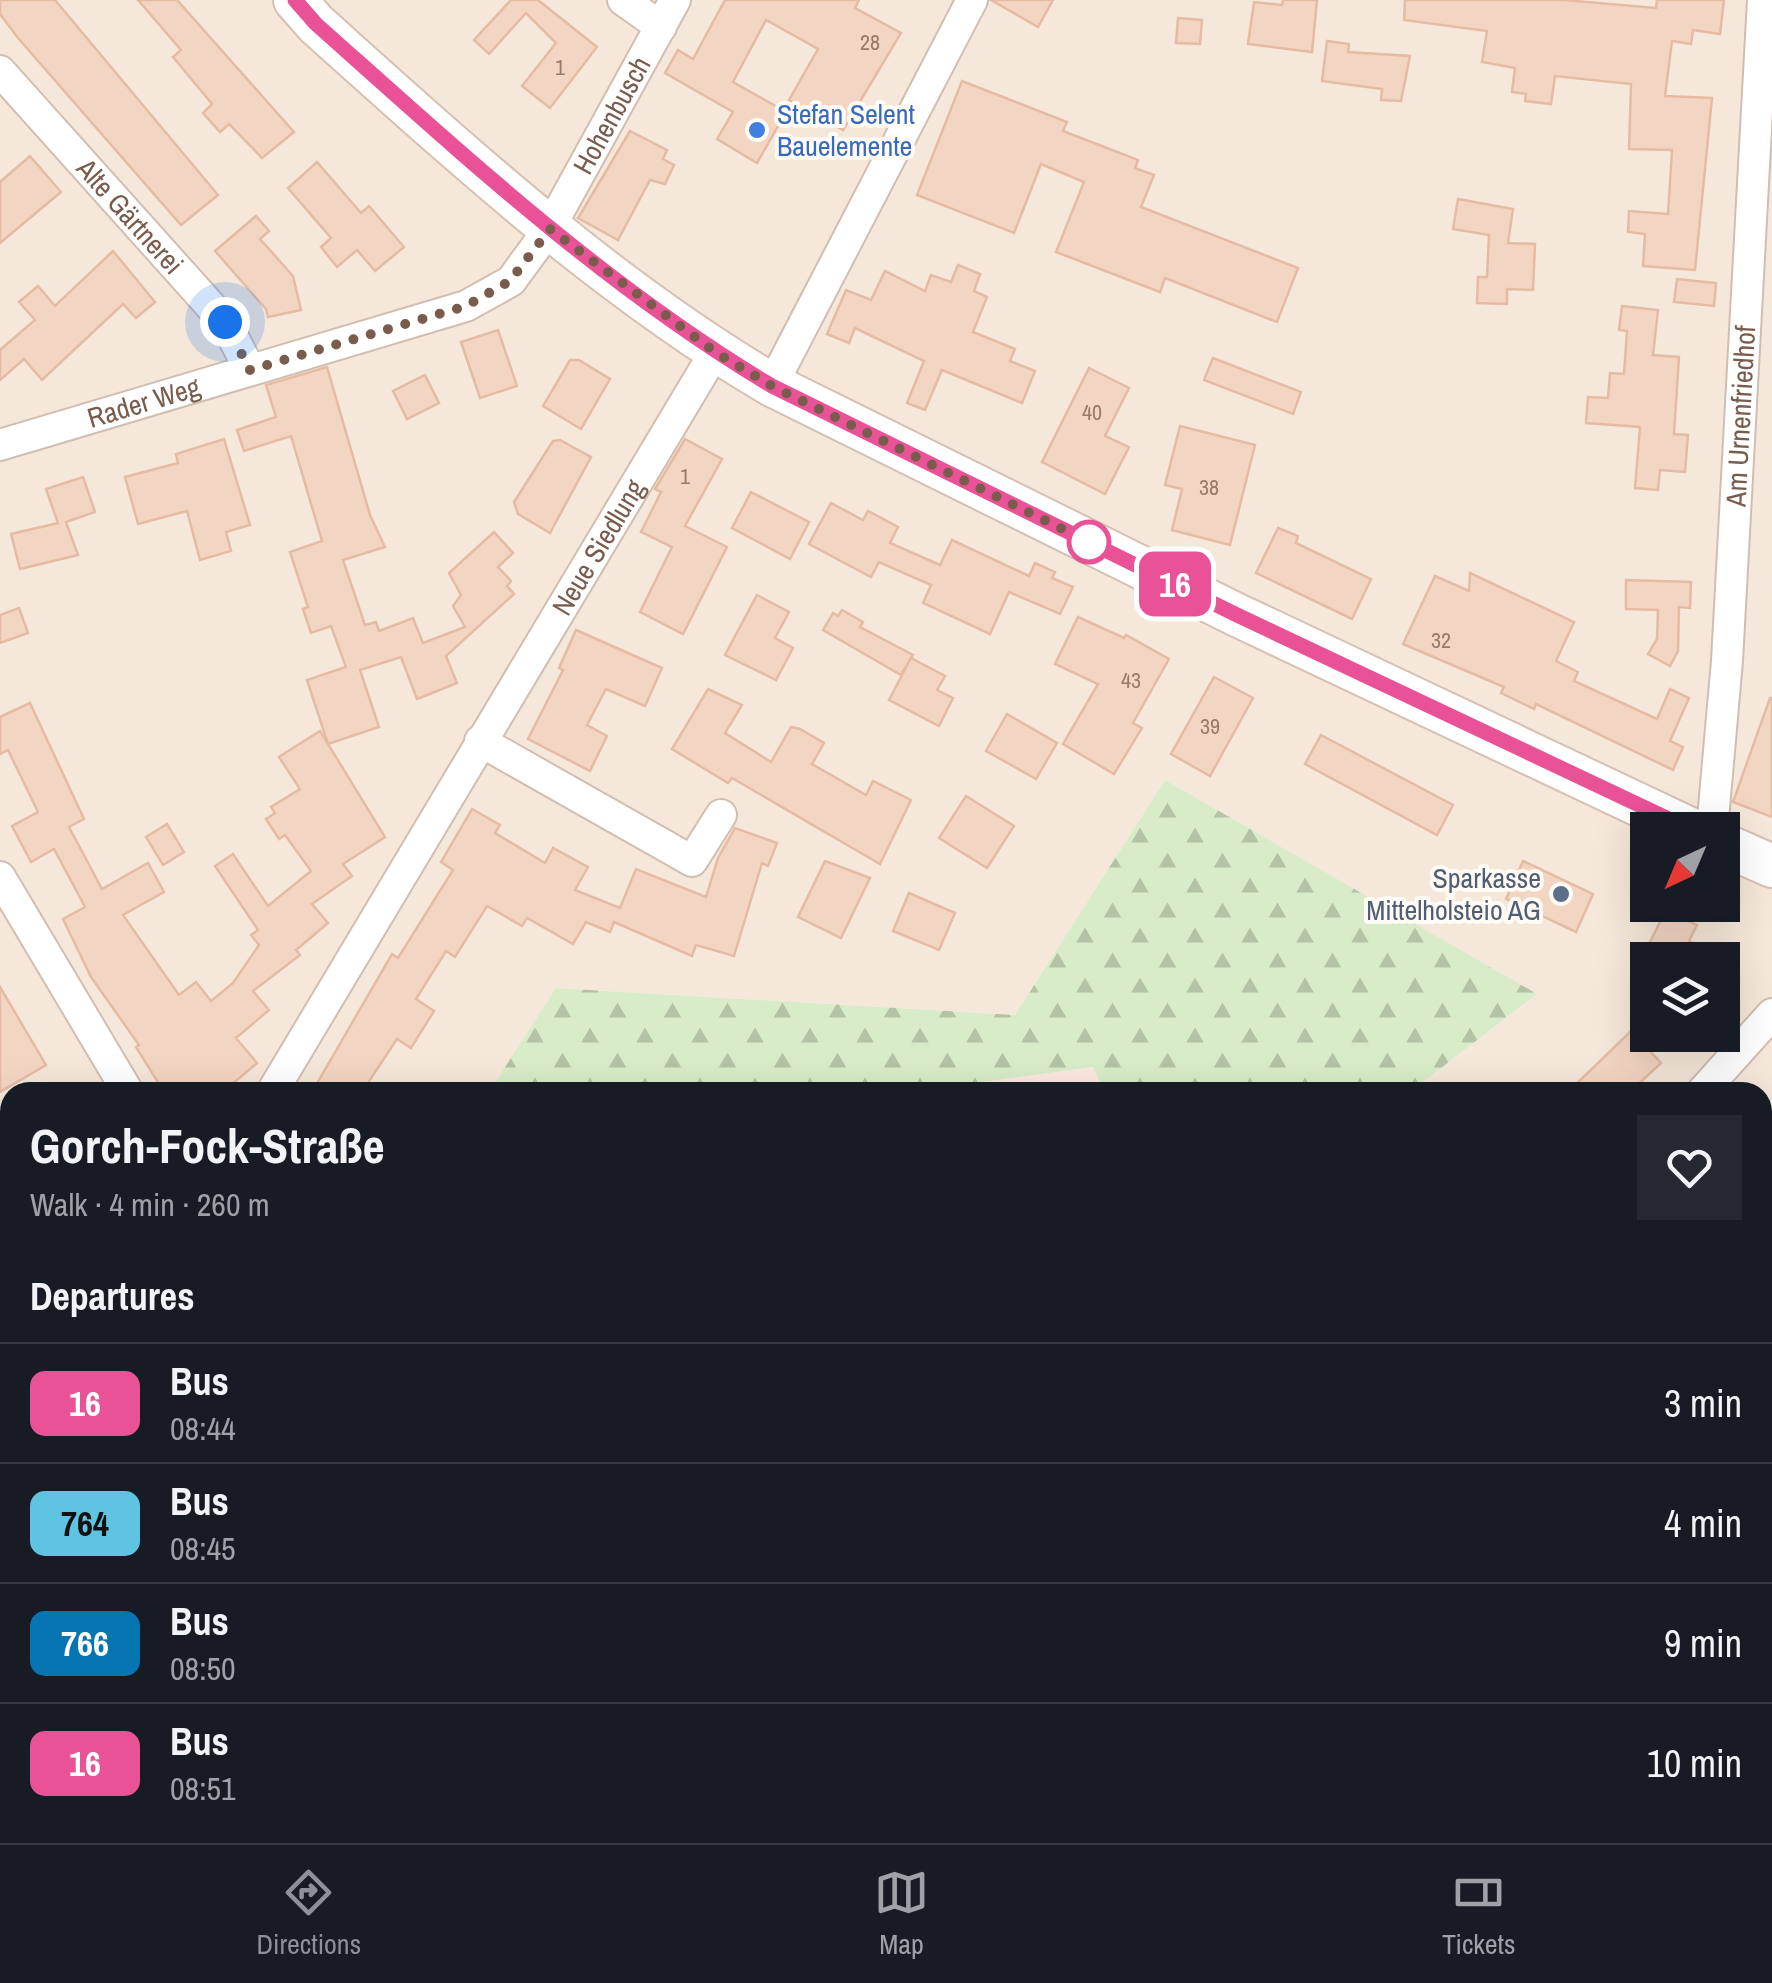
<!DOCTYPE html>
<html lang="en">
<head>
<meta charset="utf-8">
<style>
  :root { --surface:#171b24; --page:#242831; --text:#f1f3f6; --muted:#9ea1a6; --line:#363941; --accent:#8c9099 }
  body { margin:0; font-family:"Archivo Narrow",sans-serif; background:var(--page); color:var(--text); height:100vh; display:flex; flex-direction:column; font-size:38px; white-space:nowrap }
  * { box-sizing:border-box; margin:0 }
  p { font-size:32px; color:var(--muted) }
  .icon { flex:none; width:55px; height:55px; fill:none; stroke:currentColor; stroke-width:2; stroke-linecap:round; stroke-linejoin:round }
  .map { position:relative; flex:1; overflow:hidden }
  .side { position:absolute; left:0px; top:1082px; width:1772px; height:762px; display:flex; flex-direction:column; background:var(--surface); border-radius:30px 30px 0 0; box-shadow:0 10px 40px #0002 }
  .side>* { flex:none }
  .badge { padding:0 20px; border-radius:15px; font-size:35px; line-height:65px }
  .needle { width:65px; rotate:224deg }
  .tools { position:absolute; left:1630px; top:812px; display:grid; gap:20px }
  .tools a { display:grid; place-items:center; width:110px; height:110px; border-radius:0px; background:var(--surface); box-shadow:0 10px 40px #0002; font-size:50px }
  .you { position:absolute; width:50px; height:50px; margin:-25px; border:8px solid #fff; border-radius:50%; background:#1a73e8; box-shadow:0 0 0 15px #1a73e833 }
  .map>.badge { position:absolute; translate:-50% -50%; box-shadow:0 0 0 5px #fff }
  h2 { padding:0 30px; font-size:38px; line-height:90px }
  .round { display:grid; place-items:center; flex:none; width:105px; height:105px; border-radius:0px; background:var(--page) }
  .head { display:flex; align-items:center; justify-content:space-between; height:170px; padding:0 30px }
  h1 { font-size:48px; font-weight:700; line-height:75px }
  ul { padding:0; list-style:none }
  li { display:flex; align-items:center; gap:30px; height:120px; padding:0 30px; border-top:2px solid var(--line) }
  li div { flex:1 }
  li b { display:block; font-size:38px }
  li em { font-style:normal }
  li .badge { min-width:110px; font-weight:700; text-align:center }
  .menu { display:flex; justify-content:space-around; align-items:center; height:140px; border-top:2px solid var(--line); background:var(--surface); font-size:28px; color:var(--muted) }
  .menu a { display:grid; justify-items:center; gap:5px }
  .menu .selected { color:var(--accent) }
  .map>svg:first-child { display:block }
</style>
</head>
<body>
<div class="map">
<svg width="1772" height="1843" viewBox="0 0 1772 1843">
  <defs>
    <pattern id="industrial-grid" width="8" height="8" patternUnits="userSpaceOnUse" patternTransform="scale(2.5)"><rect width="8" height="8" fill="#efe9e4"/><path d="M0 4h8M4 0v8" fill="none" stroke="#c7c0bb"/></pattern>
    <pattern id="forest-firs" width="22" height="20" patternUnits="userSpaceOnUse" patternTransform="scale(2.5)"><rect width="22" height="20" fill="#d8ecc9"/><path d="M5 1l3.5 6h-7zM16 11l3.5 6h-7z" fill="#b4c2a5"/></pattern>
  </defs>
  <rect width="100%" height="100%" fill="#fdf6ec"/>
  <path fill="#f5e8da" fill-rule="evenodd" d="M0,0h1772v1843h-425l-3,-8h418v-743h-352l126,-97 -371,-215 -150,235 -458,-27 -68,104h-479v275l-10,-19zM1648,830h74v75h-74zM1648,960h74v75h-74z"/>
  <g fill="#fde8e0">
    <path d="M1094,1067l11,25h-195z"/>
    <path d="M10,1461v260l-10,-15v-236z"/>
    <path d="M90,1835h397l-12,8h-380z"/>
  </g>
  <path fill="url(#industrial-grid)" d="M487,1835h857l3,8h-871z"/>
  <path fill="url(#forest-firs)" d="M1165,780l372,214 -127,98h-305l-12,-25 -183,25h-421l67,-104 459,27z"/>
  <g fill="#f3d5c3" stroke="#e6bba3" stroke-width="2.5">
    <path d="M0,0h55l163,195 -37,30 -163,-187 -18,-24z"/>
    <path d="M138,0h39l117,132 -32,26 -33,-34 -9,8 -17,-19 9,-9 -39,-47 8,-7z"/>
    <path d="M511,0h27l59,47 -47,61 -28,-22 34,-43 -30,-30 -37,41 -15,-14z"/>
    <path d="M725,0h134l-4,8 46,25 -58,97 -54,-30 29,-51 -52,-29 -33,62 53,30 -29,51 -40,-24 16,-27 -68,-39 13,-23 15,9z"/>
    <path d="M991,0h62l-15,27z"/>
    <path d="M1283,0h34l-5,52 -64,-8 6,-42 28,3z"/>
    <path d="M1405,0h159l92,8 1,-8h67l-4,34 -27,-4 -2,14 -19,-3 -7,55 47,2 -17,172 -52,-4 2,-32 -17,-2 1,-21 39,3 4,-64 -43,-1 2,-65 -76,-8 -4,28 -26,-3 1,-7 -14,-2 3,-24 -33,-6 5,-31 -83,-11z"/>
    <path d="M1178,18l24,2 -2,24 -24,-1z"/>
    <path d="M1327,41l22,3 -1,8 62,4 -9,45 -20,-1 1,-11 -60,-8z"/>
    <path d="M962,81l105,41 -4,9 75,29 -3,8 19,7 -13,32 157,61 -21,54 -112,-44 -5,14 -104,-40 28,-70 -43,-18 -27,69 -97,-38z"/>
    <path d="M630,131l37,19 -4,9 11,6 -9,19 -15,-4 -32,60 -40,-22z"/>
    <path d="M30,156l31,36 -61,51v-61z"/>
    <path d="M317,162l44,51 8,-7 35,41 -29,24 -18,-21 -20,17 -16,-20 10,-9 -43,-50z"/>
    <path d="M1458,199l55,10 -5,34 27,1 -2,46 -26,-1v15l-30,-1 1,-26h9l2,-42 -36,-6z"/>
    <path d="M256,216l13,15 -9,8 33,37 8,34 -33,7 -2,-8 -51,-58z"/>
    <path d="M113,251l42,51 -19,16 -13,-14 -81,76 -18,-21 -24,21v-30l35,-30 -16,-18 19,-16 17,20z"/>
    <path d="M958,265l22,9 -6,17 13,6 -14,35 42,17 -5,12 25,10 -13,32 -80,-33 -17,40 -18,-7 17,-42 -69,-33 -6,15 -22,-9 19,-44 25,10 14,-29 40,20 6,-16 20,7z"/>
    <path d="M1677,279l39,4 -2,23 -40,-4z"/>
    <path d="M1622,306l36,4 -5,45 26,2 -5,77 14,1 -3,37 -25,-2 -2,20 -23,-2 5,-61 -54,-4 2,-26 20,1 2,-25 14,1 3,-43 -8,-1z"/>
    <path d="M498,330l19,56 -37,12 -19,-56z"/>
    <path d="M1213,358l88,34 -8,22 -89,-34z"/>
    <path d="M570,360h9l31,19 -29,50 -38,-23z"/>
    <path d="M327,367l43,148 15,32 -42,13 22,65 11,-3 3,9 34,-13 10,25 42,-16 -12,-21 8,-11 -12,-22 45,-41 19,21 -15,14 13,14 -4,5 7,8 -68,62 11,27 -40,16 -16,-42 -41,13 19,57 -51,17 -21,-64 39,-13 -15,-41 -20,7 -8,-24 5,-2 -18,-55 32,-11 -31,-105 -47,15 -7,-21 39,-13 -10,-32z"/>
    <path d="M1089,368l40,20 -24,48 24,11 -24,47 -63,-32z"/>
    <path d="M425,375l14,28 -32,16 -14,-28z"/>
    <path d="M1180,426l75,19 -25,100 -58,-15 10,-41 -17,-4z"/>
    <path d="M224,439l26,86 -24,7 5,19 -31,9 -13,-49 -49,13 -13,-47 53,-14 -2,-9z"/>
    <path d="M685,439l37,20 -37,67 42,21 -44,87 -43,-22 32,-65 -31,-15 20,-40 -6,-3z"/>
    <path d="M560,440l31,17 -41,76 -32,-19 -4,-12 39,-61z"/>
    <path d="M83,477l12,35 -29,10 12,33 -58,14 -9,-35 47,-11 -12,-34z"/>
    <path d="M751,492l58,30 -19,37 -58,-31z"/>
    <path d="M831,503l32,17 5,-9 30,16 -8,16 50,22 12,-25 77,36 6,-13 20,9 -3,6 21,9 -13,27 -51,-22 -19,42 -67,-31 8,-18 -52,-23 -8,15 -62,-33z"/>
    <path d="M1278,528l20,8 -2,7 75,36 -19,40 -96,-46z"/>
    <path d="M1470,573l104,49 -18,39 22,11 -4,9 83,38 13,-30 19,9 -19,43 13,6 -10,23 -137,-66 -2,5 -33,-16 3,-6 -101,-43 32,-68 34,15z"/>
    <path d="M1626,580l65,2 -1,26 -11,-1 -1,44 -8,15 -22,-12 9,-15 1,-29 -32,-1z"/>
    <path d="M757,595l32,17 -14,26 18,10 -17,32 -51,-25z"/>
    <path d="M19,608l9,25 -28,10v-28z"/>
    <path d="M842,610l21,12 -3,5 53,28 -12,20 -78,-45 10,-17 5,3z"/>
    <path d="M1078,617l46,21 2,-3 43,24 -36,64 9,5 -28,46 -51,-30 35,-60 -43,-20z"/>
    <path d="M576,630l86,38 -17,38 -39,-17 -19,36 20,11 -17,35 -62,-32 35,-69 -4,-2z"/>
    <path d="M911,658l34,18 -8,14 16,8 -14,28 -50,-26z"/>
    <path d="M1214,677l39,21 -43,78 -39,-22z"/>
    <path d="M708,689l34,16 -17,28 46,29 20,-35 9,2 24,14 -12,21 54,31 7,-14 38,19 -31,64 -148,-86 -4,5 -56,-34z"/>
    <path d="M1770,698h2v119l-39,-15z"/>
    <path d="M30,703l54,116 -15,8 33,62 46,-26 16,29 -41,23 56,80 17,-13 15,19 22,-18 26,-38 -8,-10 7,-5 -43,-64 18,-12 35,52 43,-35 -26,-36 -6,4 -13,-20 9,-6 -4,-6 29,-18 -21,-32 41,-26 65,106 -42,27 9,12 -40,28 16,19 -32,27 4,5 -47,36 16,19 -33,28 21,25 -34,29h-59l-28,-45 3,-2 -48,-68 -28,-58 22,-12 -31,-58 -23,13 -19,-36 26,-14 -30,-62 -8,4v-37z"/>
    <path d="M1007,714l50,29 -21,36 -50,-28z"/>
    <path d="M1321,735l132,70 -16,30 -132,-71z"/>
    <path d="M966,796l48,30 -27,42 -48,-30z"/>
    <path d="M472,809l28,16 -5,8 50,30 8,-15 35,19 -13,23 45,18 16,-39 70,28 12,-39 17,-30 42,15 -9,23 -6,-3 -28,93 -38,-11 -4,11 -78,-34 -4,10 -24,-10 -13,22 -46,-26 -5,8 -35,-20 -32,51 -9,-6 -30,48 18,12 -23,37 -14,-9 -35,53h-50l80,-138 6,4 55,-88 -12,-8z"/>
    <path d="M167,824l17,28 -21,13 -17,-28z"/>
    <path d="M825,861l45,17 -29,60 -43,-21z"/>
    <path d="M1523,861l70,33 -17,38 -70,-33z"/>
    <path d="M909,893l46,20 -16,37 -46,-19z"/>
    <path d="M1666,910l31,15 -8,16 38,19h-86z"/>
    <path d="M0,987l46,78 -46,27z"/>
    <path d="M1631,1031l30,32 -31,29h-62z"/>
  </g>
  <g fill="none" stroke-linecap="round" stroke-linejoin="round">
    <defs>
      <g id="minor">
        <path d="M623,0l38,27"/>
        <path id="s1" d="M0,71l225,251 25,48"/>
        <path d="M772,385l200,-385"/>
        <path id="s2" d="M0,445l466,-139 45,-25 38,-52 126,-229"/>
        <path d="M480,741l212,120 29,-46"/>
        <path id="s3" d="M1712,830l15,-169 36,-661"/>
        <path d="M0,877l128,215"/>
        <path id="s4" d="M272,1092l443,-740"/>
        <path d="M1702,1092l70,-78"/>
        <path d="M1762,1311l10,20"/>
        <path d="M1565,1835l4,8"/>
        <path d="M442,1843l11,-8"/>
      </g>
      <g id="secondary">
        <path d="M295,0l21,24c144,129 288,262 456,361l465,230 455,215"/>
        <path d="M1722,844l50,22"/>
      </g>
    </defs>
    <use href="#minor" stroke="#d1beb0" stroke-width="34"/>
    <use href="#secondary" stroke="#d6c0b0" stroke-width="46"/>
    <use href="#minor" stroke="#fff" stroke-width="30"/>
    <use href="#secondary" stroke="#fff" stroke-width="42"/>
  </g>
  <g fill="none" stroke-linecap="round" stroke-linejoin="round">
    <defs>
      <path id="line" d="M295,0l21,24c145,129 288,262 456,362l465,229 455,215"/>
    </defs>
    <use href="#line" stroke="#fff" stroke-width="22"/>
    <use href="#line" stroke="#ea5297" stroke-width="15"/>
    <path stroke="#7a5c4d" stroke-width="10" stroke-dasharray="0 18" d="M225,322l25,48 216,-64 44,-25 40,-52 165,123 57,34 325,160 -8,-4"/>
  </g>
  <circle fill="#3f7fe0" stroke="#fffaf3" stroke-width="4" cx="757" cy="130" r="10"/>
  <circle fill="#fff" stroke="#ea5297" stroke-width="5" cx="1089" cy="542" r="20"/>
  <circle fill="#5c6f8a" stroke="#fffaf3" stroke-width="4" cx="1561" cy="894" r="10"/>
  <g text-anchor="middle" stroke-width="8" stroke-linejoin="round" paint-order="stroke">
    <g font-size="22" fill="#987a6a">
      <text x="870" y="50">28</text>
      <text x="560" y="75">1</text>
      <text x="1092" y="420">40</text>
      <text x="685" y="484">1</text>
      <text x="1209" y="495">38</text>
      <text x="1441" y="648">32</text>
      <text x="1131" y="688">43</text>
      <text x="1210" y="734">39</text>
    </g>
    <g font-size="28" fill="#366cbe" stroke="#fffaf3" text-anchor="start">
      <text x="777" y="124">Stefan Selent<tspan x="777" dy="32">Bauelemente</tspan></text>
    </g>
    <g font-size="28" fill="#7a5c4d" stroke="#fffaf3">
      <text dy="10" stroke="none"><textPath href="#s2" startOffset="732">Hohenbusch</textPath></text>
      <text dy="10" stroke="none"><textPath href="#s1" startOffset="195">Alte Gärtnerei</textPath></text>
      <text dy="10" stroke="none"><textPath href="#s2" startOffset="150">Rader Weg</textPath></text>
      <text dy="10" stroke="none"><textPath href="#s3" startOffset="415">Am Urnenfriedhof</textPath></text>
      <text dy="10" stroke="none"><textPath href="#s4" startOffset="635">Neue Siedlung</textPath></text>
    </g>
    <g font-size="28" fill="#4e5e75" stroke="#fffaf3" text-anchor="end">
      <text x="1541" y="888">Sparkasse<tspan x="1541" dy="32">Mittelholsteio AG</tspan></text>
    </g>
  </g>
</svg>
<div class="tools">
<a><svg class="needle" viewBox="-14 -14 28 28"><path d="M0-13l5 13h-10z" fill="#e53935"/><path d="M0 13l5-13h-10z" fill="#9ea1a6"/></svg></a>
<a><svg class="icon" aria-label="layers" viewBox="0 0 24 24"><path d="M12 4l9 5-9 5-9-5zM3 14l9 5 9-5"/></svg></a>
</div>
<div class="you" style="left:225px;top:322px"></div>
<b class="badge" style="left:1175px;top:584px;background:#ea5297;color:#fff">16</b>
<section class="side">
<div class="head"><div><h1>Gorch-Fock-Straße</h1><p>Walk · 4 min · 260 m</p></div><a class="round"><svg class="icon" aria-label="heart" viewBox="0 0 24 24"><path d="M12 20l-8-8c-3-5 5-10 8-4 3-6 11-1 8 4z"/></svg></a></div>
<h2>Departures</h2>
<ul>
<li><span class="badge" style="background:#ea5297;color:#fff">16</span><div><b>Bus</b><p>08:44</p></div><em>3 min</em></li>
<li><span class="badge" style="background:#5fc4e1;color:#111">764</span><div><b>Bus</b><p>08:45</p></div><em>4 min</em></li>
<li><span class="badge" style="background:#0775b2;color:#fff">766</span><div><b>Bus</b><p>08:50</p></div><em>9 min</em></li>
<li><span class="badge" style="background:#ea5297;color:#fff">16</span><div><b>Bus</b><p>08:51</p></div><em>10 min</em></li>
</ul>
</section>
</div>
<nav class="menu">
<a class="selected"><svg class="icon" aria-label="directions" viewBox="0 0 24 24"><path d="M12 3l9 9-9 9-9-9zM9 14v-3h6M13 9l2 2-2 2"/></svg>Directions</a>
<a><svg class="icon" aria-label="map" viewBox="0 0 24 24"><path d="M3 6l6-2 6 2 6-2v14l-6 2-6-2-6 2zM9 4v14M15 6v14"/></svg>Map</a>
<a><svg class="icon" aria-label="tickets" viewBox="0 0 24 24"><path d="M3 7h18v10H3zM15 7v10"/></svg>Tickets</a>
</nav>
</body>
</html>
